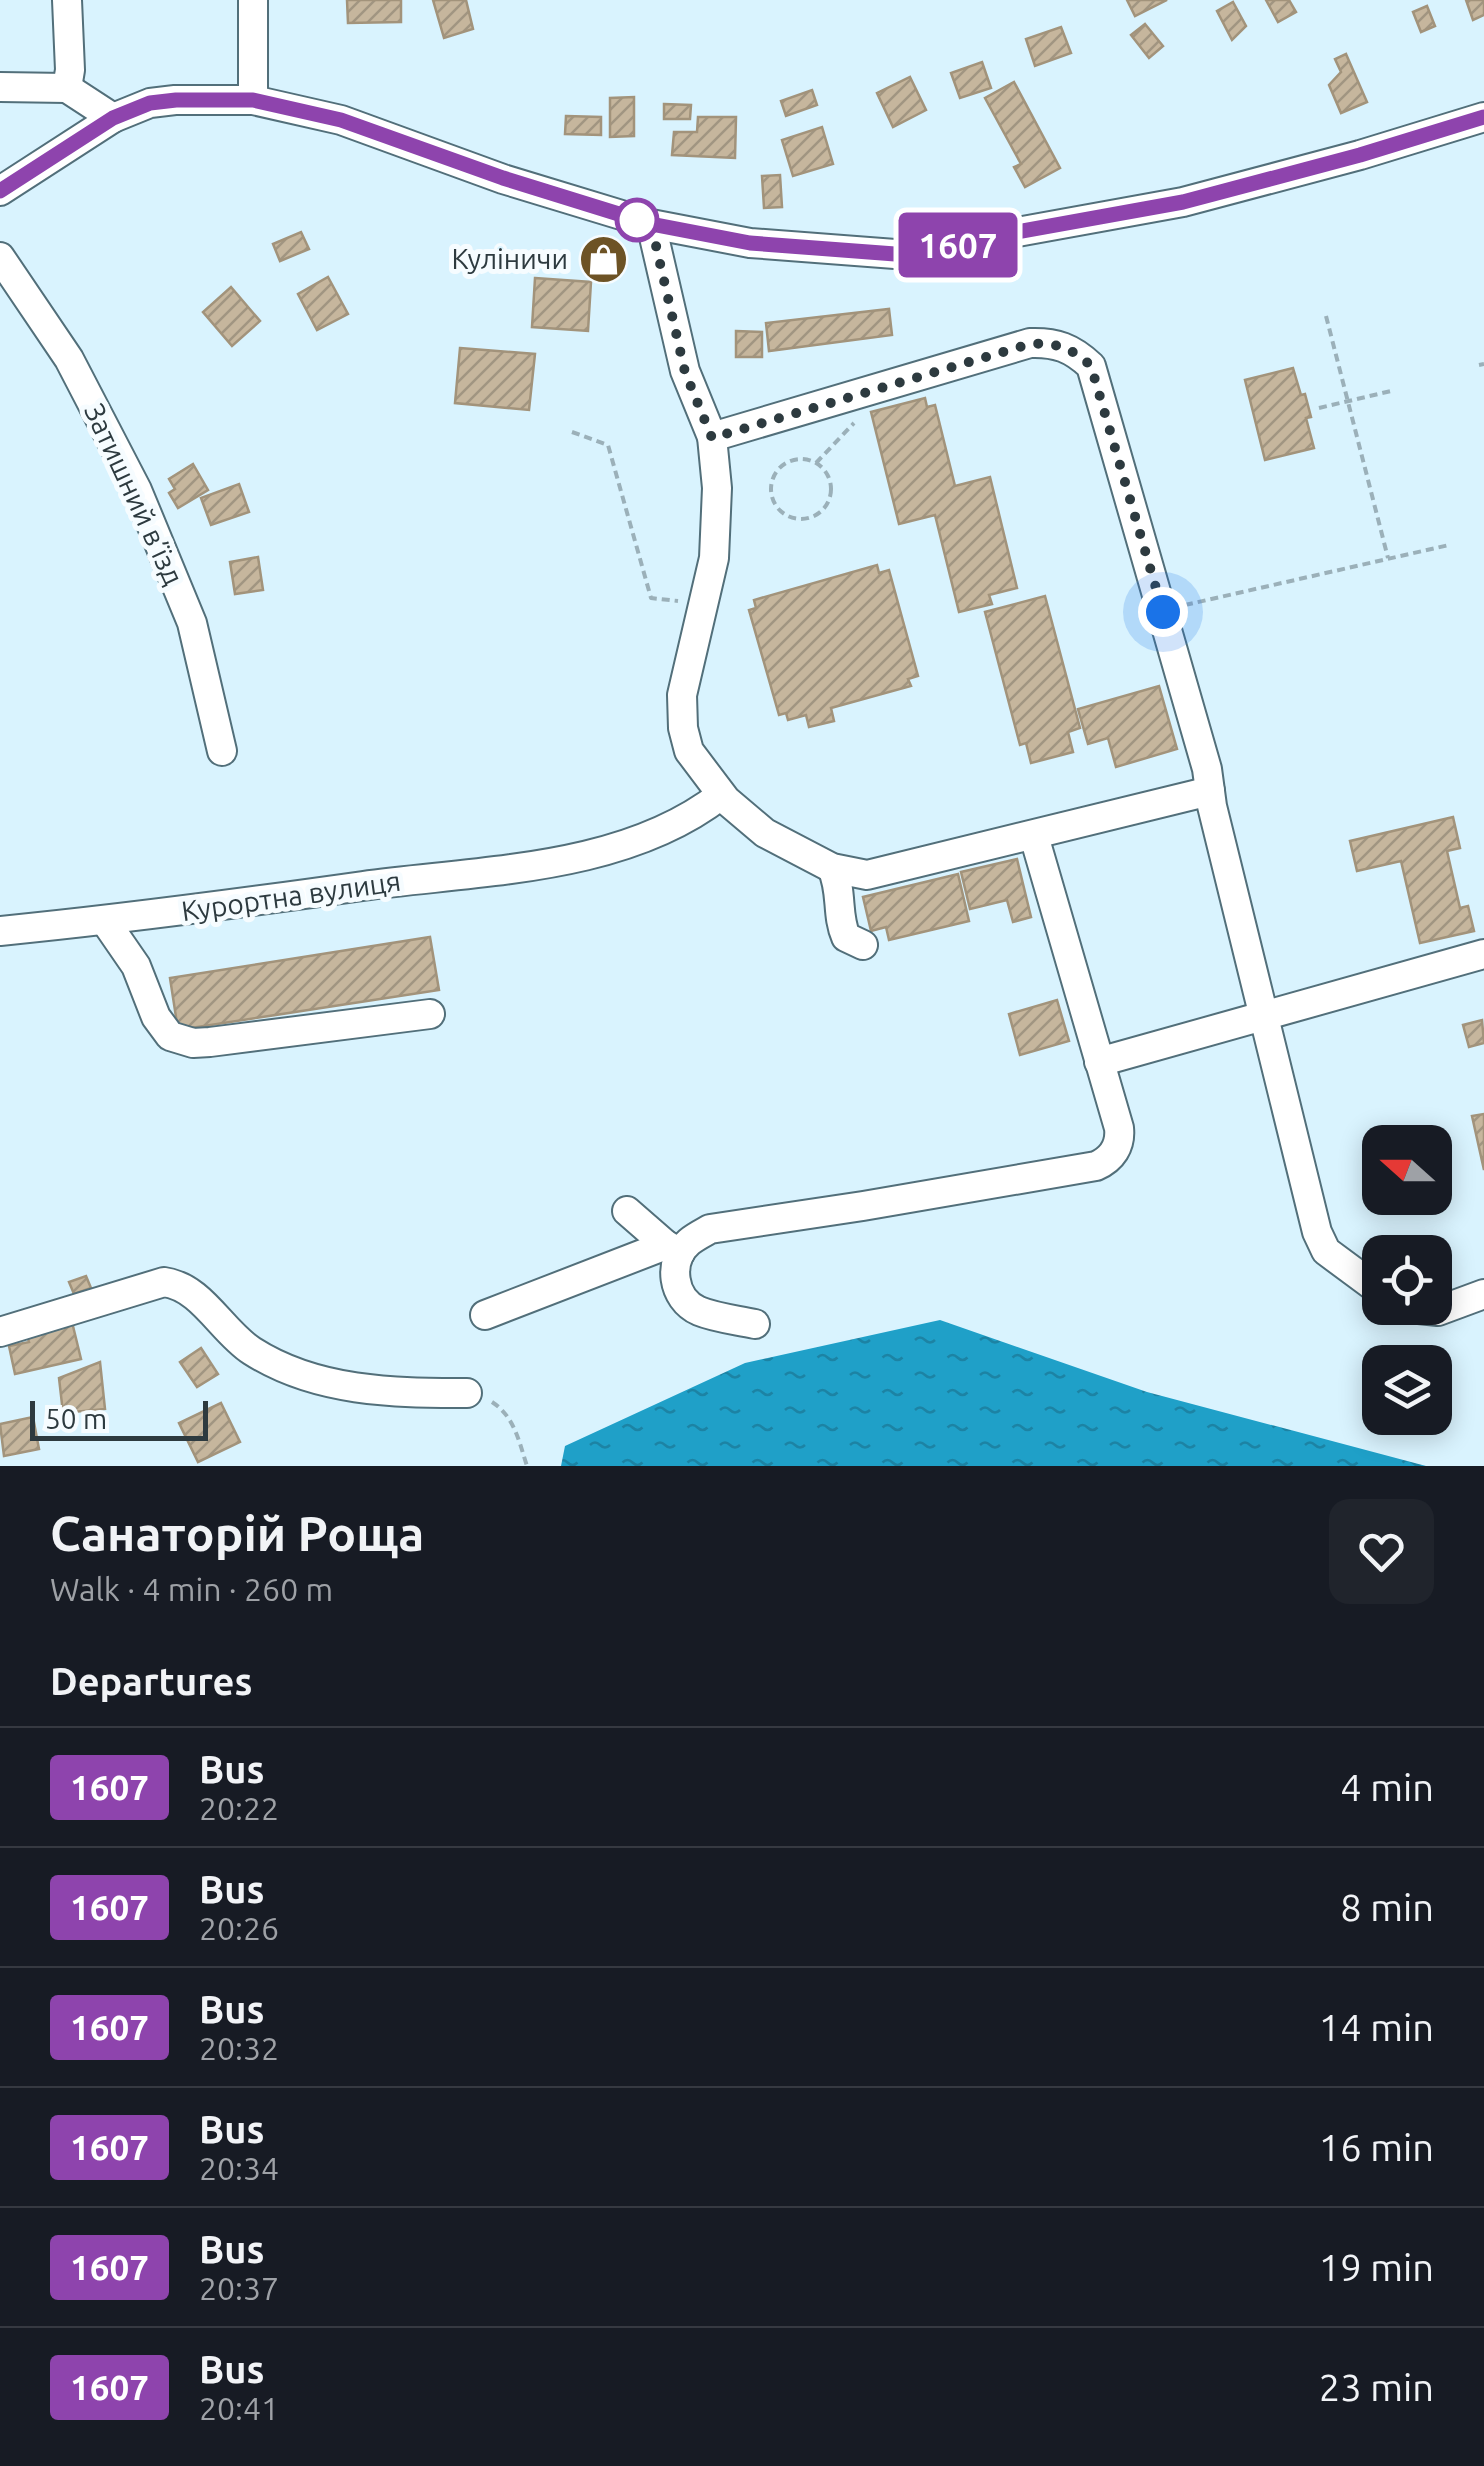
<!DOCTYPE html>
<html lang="en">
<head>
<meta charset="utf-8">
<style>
  :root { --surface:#171b24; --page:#20242c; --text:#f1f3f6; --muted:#9ea1a6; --line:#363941 }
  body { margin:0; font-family:Ubuntu,sans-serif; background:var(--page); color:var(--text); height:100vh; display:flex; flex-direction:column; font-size:38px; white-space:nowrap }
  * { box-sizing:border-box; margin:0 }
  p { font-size:32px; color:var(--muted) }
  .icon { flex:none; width:55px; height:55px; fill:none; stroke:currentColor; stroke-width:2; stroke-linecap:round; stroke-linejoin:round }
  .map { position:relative; height:1466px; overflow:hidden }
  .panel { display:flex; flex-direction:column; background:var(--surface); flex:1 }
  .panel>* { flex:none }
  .badge { padding:0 20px; border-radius:8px; font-size:35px; line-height:65px }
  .needle { width:65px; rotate:291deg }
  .fabs { position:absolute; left:1362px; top:1125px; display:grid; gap:20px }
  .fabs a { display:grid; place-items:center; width:90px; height:90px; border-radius:20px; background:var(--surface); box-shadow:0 5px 25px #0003; font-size:50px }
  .scale { position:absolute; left:30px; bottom:25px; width:178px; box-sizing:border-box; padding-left:10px; border:5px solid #2d3a3f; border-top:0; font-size:28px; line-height:35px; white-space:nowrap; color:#2d3a3f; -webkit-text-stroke:8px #f6fcff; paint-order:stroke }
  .you { position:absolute; width:50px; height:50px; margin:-25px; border:8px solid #fff; border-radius:50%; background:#1a73e8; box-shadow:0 0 0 15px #1a73e833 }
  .map>.badge { position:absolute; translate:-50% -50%; box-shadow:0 0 0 5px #fff }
  h2 { padding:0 50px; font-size:38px; line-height:90px }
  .round { display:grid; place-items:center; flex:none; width:105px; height:105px; border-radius:20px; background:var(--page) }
  .headline { display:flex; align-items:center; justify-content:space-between; height:170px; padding:0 50px }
  h1 { font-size:48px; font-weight:700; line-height:75px }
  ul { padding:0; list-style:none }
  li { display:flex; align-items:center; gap:30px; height:120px; padding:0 50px; border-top:2px solid var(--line) }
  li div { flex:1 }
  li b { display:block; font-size:38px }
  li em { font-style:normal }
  li .badge { min-width:110px; font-weight:700; text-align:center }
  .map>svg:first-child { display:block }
</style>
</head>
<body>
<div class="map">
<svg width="1484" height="1466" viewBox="0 0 1484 1466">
  <defs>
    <pattern id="water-ripples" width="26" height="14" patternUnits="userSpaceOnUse" patternTransform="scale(2.5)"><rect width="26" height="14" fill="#1fa0c8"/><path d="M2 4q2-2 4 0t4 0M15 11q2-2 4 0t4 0" fill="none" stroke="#1c83a4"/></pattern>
    <pattern id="building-hatch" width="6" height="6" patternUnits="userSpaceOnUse" patternTransform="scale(2.5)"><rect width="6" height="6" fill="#c6b69d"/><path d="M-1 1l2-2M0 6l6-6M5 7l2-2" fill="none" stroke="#a19581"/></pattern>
  </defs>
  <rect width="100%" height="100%" fill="#d9f3fe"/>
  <path fill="url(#water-ripples)" d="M940,1320l207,72 279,74h-865l4,-20 180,-83z"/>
  <g fill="url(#building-hatch)" stroke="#a2937b" stroke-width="2.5">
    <path d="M347,0h54v22l-53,1z"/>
    <path d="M433,0h33l7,29 -29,9z"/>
    <path d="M1127,0h40l-32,16z"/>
    <path d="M1266,0h23l7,12 -18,10z"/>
    <path d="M1466,0h18v15l-11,5z"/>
    <path d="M1233,2l13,24 -14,14 -15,-29z"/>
    <path d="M1427,6l8,20 -14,6 -8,-20z"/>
    <path d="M1145,24l18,22 -14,12 -18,-23z"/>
    <path d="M1061,27l10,26 -36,13 -9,-27z"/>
    <path d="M1346,54l21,48 -26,11 -12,-28 12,-13 -6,-13z"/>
    <path d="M982,62l9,26 -31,10 -9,-25z"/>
    <path d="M910,77l16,33 -33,17 -16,-34z"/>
    <path d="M1014,82l46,86 -35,19 -11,-20 7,-3 -36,-66z"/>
    <path d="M812,90l5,15 -31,11 -5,-15z"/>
    <path d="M634,97v39l-24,1v-39z"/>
    <path d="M664,104l27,1 -1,14h-26z"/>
    <path d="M566,116l35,1v18l-36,-1z"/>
    <path d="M698,117h38l-1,41 -63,-3 2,-23h23z"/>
    <path d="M822,127l11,37 -40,12 -11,-36z"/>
    <path d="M780,175l2,32 -18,1 -2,-32z"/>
    <path d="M301,232l8,17 -29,12 -7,-17z"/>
    <path d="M328,277l20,37 -31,16 -19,-36z"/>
    <path d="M535,278l56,4 -3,49 -56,-4z"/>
    <path d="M231,287l29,34 -28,25 -29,-34z"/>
    <path d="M889,309l3,26 -123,16 -3,-28z"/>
    <path d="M736,331l26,1v25h-26z"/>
    <path d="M460,348l75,6 -6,56 -74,-7z"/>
    <path d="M1293,368l8,27 4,-1 6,23 -5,1 8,30 -49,12 -20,-80z"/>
    <path d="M925,398l2,9 8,-2 20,81 35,-9 27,111 -28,7 3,9 -33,8 -24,-97 -36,9 -28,-112z"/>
    <path d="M193,464l15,26 -30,18 -9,-15 6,-4 -6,-10z"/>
    <path d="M239,484l10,28 -38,13 -10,-27z"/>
    <path d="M258,557l5,33 -28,4 -5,-32z"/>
    <path d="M877,565l2,8 10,-3 29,106 -10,3 3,7 -80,22 3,13 -25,6 -3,-12 -18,5 -2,-7 -7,2 -30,-105 7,-2 -2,-8z"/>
    <path d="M1045,596l35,132 -12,4 5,20 -42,11 -5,-20 -6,2 -35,-133z"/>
    <path d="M1159,686l18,63 -61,18 -8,-29 -20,6 -10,-35z"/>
    <path d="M1453,817l7,31 -13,3 13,57 8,-2 6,25 -54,12 -19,-82 -44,10 -7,-30z"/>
    <path d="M1017,859l14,58 -18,5 -6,-22 -37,9 -9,-37z"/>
    <path d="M958,874l11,47 -80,19 -3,-13 -15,4 -8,-34z"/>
    <path d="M430,937l9,53 -261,40 -8,-52z"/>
    <path d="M1057,1000l12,41 -49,14 -11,-41z"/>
    <path d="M1482,1020l2,23 -15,4 -6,-22z"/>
    <path d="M1484,1114v56l-12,-54z"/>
    <path d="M86,1276l5,12 -17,6 -5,-12z"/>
    <path d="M72,1322l9,37 -66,15 -6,-28 20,-4 -3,-10z"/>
    <path d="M201,1348l17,26 -21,13 -17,-25z"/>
    <path d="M100,1362l5,47 -42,4 -4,-35z"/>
    <path d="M221,1403l19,39 -42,20 -19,-39z"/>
    <path d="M33,1417l6,32 -35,7 -4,-32z"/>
  </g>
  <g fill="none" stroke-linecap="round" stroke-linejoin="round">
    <defs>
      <g id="minor">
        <path d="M67,0l3,70 -3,18"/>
        <path d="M253,0v100"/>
        <path d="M0,87l67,1"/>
        <path d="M67,88l46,30"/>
        <path d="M0,191l113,-73 37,-15 25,-3h78l88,20 162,59 148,45 99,19 145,11 288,-52 177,-47 124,-38"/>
        <path d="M651,224l34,147 27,66 5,51 -3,70 -32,137 1,33 6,23 37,49 39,33 67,35 35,7 343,-84"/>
        <path d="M0,257l69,102 68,131 55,133 30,128"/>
        <path d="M712,437l318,-94c26,-1 42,5 61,23l116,403 5,37 105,426 9,19 54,40"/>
        <path d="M832,868c11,24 4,46 14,69l17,8"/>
        <path d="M105,921l31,45 20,51 14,19 23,7 17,-1 220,-28"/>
        <path d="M0,931c122,-12 242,-28 363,-45 118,-16 261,-15 358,-91"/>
        <path d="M1099,1062l385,-108"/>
        <path d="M627,1211l39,34"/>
        <path d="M1409,1308l29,3 46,-17"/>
        <path d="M485,1315l181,-70 14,8"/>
        <path d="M755,1324c-18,-4 -39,-6 -56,-13 -27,-12 -32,-50 -10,-69 6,-5 14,-9 21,-13l153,-23 233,-40c16,-7 25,-20 23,-38l-85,-292"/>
        <path d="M0,1332l164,-50c38,5 57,49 88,69 64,41 141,42 215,42"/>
      </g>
    </defs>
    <use href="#minor" stroke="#526f7a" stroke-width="32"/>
    <g stroke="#9bb0b9" stroke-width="4" stroke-dasharray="8 5" stroke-linecap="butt">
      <path d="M1326,316l62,242"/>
      <path d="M1479,365l5,-1"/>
      <path d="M1319,408l72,-17"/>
      <path d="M572,432l36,13 43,153 27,3"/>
      <circle cx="801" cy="489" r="30"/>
      <path d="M816,463l38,-40"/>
      <path d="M1185,605l264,-60"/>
      <path d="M492,1402c23,15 27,40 35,64"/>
    </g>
    <use href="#minor" stroke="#fff" stroke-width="28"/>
  </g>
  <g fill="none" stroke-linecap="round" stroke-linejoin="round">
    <defs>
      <path id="line" d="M0,191l113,-73 37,-15 26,-3h77l88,20 162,58 148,46 99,19 145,11 288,-52 177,-47 124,-38"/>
    </defs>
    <use href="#line" stroke="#fff" stroke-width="22"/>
    <use href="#line" stroke="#8e44ad" stroke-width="15"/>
    <path stroke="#2d3a3f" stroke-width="10" stroke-dasharray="0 18" d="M637,220l-8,-2 22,6 34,148 27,66 318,-94c26,-2 42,4 61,22l72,246"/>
  </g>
  <defs>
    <symbol id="shop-disc" viewBox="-11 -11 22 22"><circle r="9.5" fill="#6d5325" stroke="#f6fcff"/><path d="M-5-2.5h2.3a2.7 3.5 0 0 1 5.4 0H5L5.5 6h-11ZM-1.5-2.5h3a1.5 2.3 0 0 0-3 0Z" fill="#fff"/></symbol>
  </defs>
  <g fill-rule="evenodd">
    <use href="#shop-disc" x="576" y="232" width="55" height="55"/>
  </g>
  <circle fill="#fff" stroke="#8e44ad" stroke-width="5" cx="637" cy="220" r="20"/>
  <g text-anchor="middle" stroke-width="10" stroke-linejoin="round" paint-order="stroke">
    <g font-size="28" fill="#2d3a3f" stroke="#f6fcff" text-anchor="end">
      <text x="568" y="269">Куліничи</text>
    </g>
    <g font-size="28" fill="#2d3a3f" stroke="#f6fcff">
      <text transform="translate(134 494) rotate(65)" y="10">Затишний в’їзд</text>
      <text transform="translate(291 896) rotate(-8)" y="10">Курортна вулиця</text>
    </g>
  </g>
</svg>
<div class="fabs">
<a><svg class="needle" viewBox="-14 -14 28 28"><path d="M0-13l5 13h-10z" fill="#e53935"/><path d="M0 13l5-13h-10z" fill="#9ea1a6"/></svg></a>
<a><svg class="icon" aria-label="locate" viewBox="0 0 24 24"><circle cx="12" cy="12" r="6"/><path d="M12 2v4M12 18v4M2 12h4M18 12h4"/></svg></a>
<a><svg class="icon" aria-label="layers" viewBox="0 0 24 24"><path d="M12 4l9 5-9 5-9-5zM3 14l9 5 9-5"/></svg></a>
</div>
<div class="scale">50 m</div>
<div class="you" style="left:1163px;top:612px"></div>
<b class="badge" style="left:958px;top:245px;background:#8e44ad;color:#fff">1607</b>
</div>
<section class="panel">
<div class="headline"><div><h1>Санаторій Роща</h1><p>Walk · 4 min · 260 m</p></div><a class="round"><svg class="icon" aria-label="heart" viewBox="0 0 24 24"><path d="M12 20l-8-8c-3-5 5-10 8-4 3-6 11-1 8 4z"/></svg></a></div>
<h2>Departures</h2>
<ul>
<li><span class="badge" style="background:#8e44ad;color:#fff">1607</span><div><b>Bus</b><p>20:22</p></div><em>4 min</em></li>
<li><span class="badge" style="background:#8e44ad;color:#fff">1607</span><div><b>Bus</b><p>20:26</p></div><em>8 min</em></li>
<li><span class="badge" style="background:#8e44ad;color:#fff">1607</span><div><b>Bus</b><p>20:32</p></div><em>14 min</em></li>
<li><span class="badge" style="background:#8e44ad;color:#fff">1607</span><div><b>Bus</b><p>20:34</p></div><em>16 min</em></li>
<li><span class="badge" style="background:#8e44ad;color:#fff">1607</span><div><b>Bus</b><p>20:37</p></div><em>19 min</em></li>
<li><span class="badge" style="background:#8e44ad;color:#fff">1607</span><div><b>Bus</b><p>20:41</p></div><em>23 min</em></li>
</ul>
</section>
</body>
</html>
